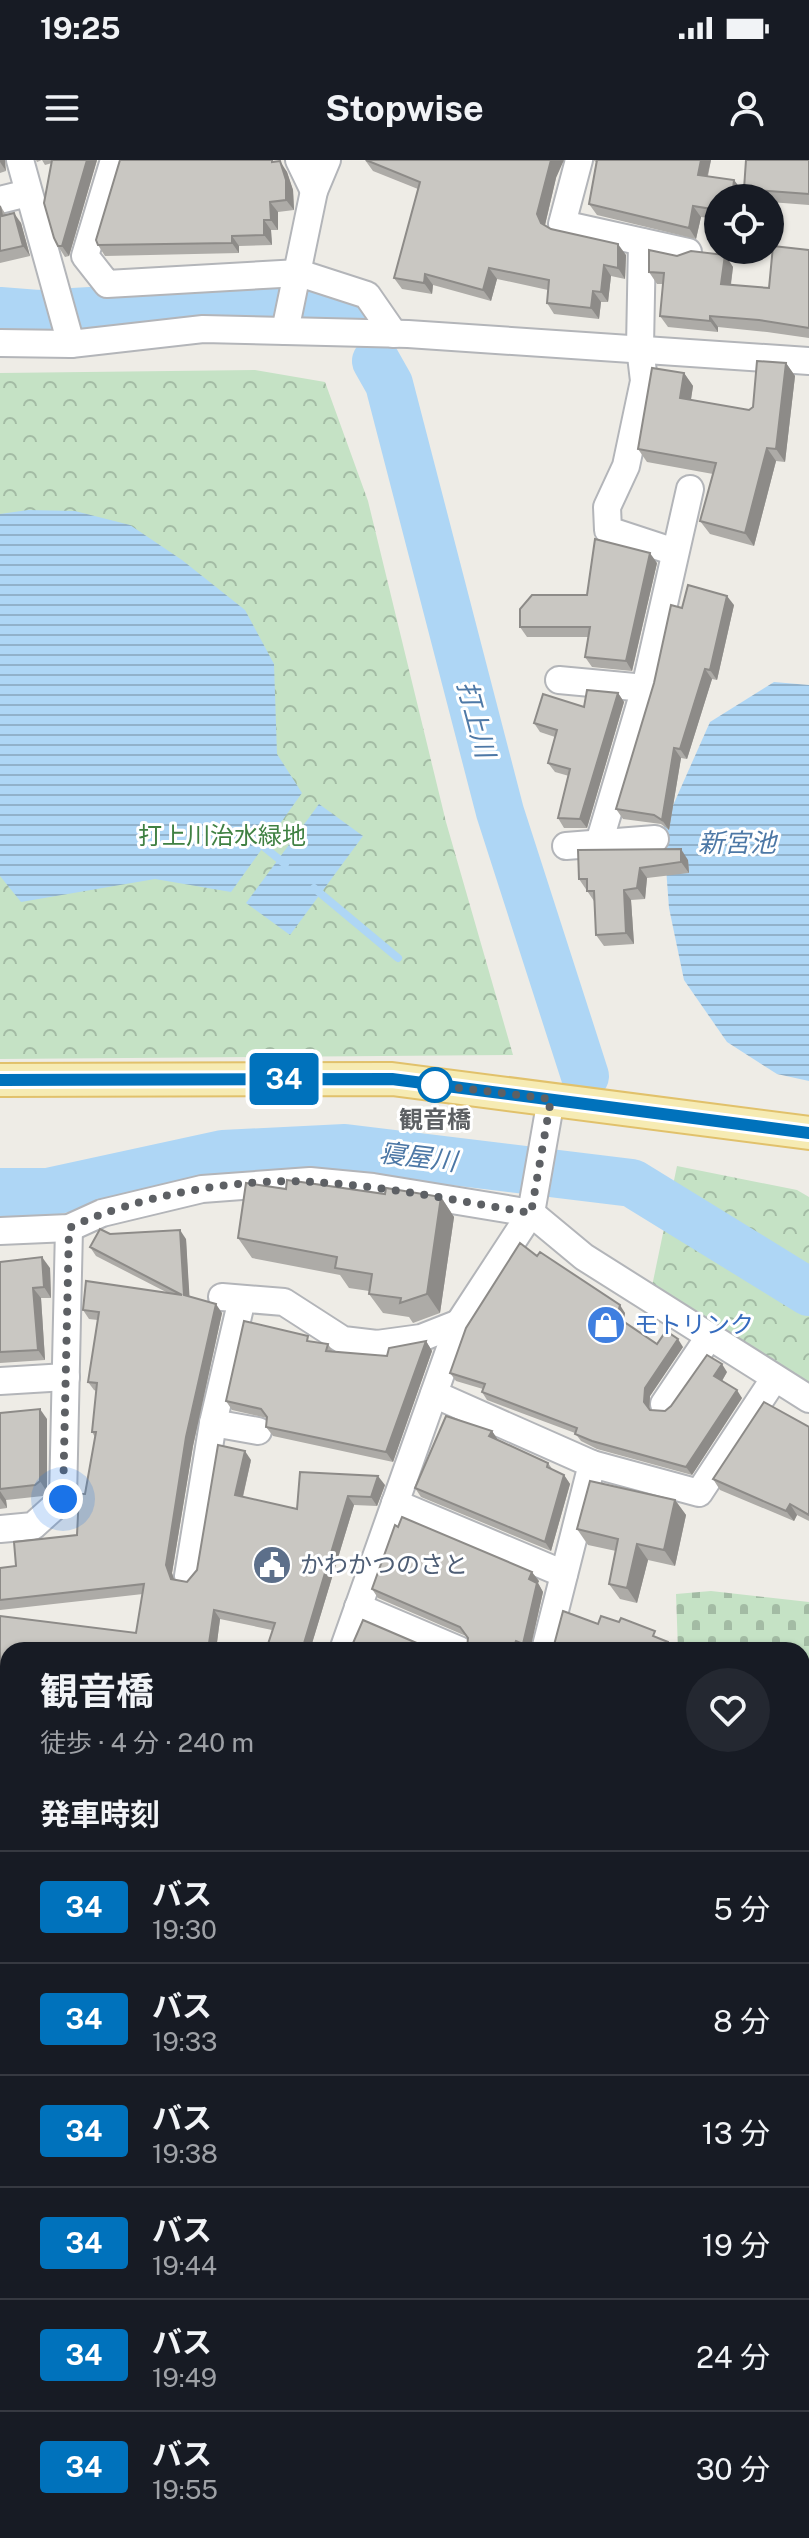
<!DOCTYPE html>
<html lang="ja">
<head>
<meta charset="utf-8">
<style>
  :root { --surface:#171b24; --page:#242831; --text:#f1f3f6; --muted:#9ea1a6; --line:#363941 }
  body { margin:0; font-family:"Public Sans","Noto Sans JP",sans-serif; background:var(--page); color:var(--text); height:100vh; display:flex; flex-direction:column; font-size:30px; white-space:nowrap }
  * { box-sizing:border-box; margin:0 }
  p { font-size:26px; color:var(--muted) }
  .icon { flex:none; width:44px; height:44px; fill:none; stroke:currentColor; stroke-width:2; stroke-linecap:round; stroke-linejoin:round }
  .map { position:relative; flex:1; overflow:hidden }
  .sheet { position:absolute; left:0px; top:1482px; width:810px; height:896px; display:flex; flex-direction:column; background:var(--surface); border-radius:24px 24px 0 0; box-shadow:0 2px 6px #0004 }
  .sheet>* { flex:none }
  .badge { padding:0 16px; border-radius:6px; font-size:28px; line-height:52px }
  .buttons { position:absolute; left:704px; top:24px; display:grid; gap:16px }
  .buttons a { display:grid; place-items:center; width:80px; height:80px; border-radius:50%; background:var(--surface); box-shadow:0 2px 6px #0004; font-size:40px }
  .you { position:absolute; width:40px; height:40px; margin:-20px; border:6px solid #fff; border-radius:50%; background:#1a73e8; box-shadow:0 0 0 12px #1a73e833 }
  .map>.badge { position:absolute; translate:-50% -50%; box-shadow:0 0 0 4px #fff }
  h2 { padding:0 40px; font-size:30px; line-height:72px }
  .round { display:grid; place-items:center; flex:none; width:84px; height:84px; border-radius:42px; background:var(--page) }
  .head { display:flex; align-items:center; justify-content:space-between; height:136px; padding:0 40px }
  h1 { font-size:38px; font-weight:700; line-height:60px }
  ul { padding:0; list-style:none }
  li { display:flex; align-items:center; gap:24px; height:112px; padding:0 40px; border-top:2px solid var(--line) }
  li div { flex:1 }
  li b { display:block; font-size:30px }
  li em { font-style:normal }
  li .badge { min-width:88px; font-weight:700; text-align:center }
  .status { display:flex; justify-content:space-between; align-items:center; height:56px; padding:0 40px; background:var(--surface); direction:ltr }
  .status svg { height:22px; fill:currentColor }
  header { display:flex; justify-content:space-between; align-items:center; height:104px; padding:0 40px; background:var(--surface); font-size:36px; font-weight:700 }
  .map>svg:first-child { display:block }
</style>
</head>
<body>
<div class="status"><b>19:25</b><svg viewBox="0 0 49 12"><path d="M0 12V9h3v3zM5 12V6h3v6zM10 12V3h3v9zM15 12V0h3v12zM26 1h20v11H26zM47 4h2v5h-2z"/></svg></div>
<header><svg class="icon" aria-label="menu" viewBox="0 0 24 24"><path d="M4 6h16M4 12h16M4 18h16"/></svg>Stopwise<svg class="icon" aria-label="person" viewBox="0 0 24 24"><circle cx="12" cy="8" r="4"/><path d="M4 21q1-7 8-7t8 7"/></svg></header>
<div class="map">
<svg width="809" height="2378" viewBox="0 0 809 2378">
  <defs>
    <pattern id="cemetery-stones" width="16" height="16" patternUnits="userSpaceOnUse" patternTransform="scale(2)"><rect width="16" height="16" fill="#c5e2c5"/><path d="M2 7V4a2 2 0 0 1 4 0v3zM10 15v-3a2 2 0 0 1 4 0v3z" fill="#a3bba4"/></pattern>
    <pattern id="park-crowns" width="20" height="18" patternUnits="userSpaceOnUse" patternTransform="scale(2)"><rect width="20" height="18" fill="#c5e2c5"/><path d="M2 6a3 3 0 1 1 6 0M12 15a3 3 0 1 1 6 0" fill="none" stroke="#a3bba4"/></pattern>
    <pattern id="water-rules" width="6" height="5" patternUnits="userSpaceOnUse" patternTransform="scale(2)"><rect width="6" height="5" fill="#aed6f5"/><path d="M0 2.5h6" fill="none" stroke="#91b1ca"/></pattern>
  </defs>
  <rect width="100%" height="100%" fill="#eeece6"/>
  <path fill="url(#cemetery-stones)" d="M711,1431l98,11v219l-7,-3v-168h-124l-2,-56z"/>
  <g fill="url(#park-crowns)">
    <path d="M255,210l70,12 43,119 78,321 67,233 -513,4v-686z"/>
    <path d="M677,1006l120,24 12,7v193l-158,-99z"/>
    <path d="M809,2265v91l-7,2v-92z"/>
    <path d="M345,2370h197l-3,8h-194z"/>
    <path d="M651,2370h115l-25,8h-93z"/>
  </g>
  <g fill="url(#water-rules)">
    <path d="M28,350l47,1 55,14 52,35 63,50 29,54 3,90 25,39 -71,99 -76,-13 -134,23 -21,-26v-362z"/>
    <path d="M774,522l35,3v396l-32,-7 -50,-32 -43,-62 -15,-72 -6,-80 47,-106z"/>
    <path d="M319,644l44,32 -73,99 -44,-32z"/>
    <path d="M809,2356v22h-68l25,-8h36v-12z"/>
  </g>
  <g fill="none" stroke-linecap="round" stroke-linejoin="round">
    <g stroke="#aed6f5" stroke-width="8">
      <path d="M264,687l21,17"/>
      <path d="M314,728l84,70"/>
    </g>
    <g stroke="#aed6f5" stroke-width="48">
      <path d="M314,149l36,7 4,7"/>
      <path d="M0,151l38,3 226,-13"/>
      <path d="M376,201l13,23 111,428 85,264"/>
      <path d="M0,1032h48l175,-38 122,-6 287,35 177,109"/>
    </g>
    <defs>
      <g id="minor">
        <path d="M20,0l51,184"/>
        <path d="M114,0l-29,96 22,28 192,-11 68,22 27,39"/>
        <path d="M299,0l15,31"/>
        <path d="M579,0l-17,64 126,28"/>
        <path d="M0,40l28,-7"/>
        <path d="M642,82l-2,105 4,34 -18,85 -19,41 1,23 67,22"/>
        <path d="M285,171l29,-140 13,-31"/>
        <path d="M0,183l71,1 132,-15 205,5 401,27"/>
        <path d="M559,520l86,8"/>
        <path d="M599,683l46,-155 45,-199"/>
        <path d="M566,686l89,-7"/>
        <path d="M0,1071l69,-3 33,-15 100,-24 108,-8 63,6 158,26 53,44 225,142"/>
        <path d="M222,1137l62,5 59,38 34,4 44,-6 38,-15"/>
        <path d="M0,1221l66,-4"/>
        <path d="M434,1234l158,70 -47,186"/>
        <path d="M664,1244l45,-67"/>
        <path d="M213,1263l45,8"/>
        <path d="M592,1304l107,29 75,-114"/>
        <path d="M395,1343l169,71"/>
        <path d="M0,1369l33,-3 30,-27 6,-271"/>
        <path d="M188,1416l25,-153 29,-124"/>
        <path d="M358,1447l101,43"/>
        <path d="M343,1490l116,-327 72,-110 20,-114"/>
        <path d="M0,1572h8"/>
        <path d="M802,1779l7,2"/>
        <path d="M0,1780l8,-3"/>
        <path d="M802,1903l7,2"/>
        <path d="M0,1931l8,19"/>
        <path d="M802,2115l7,1"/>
        <path d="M0,2258l8,17"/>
        <path d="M39,2370v8"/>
        <path d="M150,2370v8"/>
        <path d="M278,2370v8"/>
        <path d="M561,2370l7,8"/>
      </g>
      <path id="major" d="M0,920l392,-1 417,54"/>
    </defs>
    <use href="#minor" stroke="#b3b5b9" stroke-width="30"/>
    <use href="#major" stroke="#e1c16b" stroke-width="36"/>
    <use href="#minor" stroke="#fff" stroke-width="26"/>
    <use href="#major" stroke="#f6ebb3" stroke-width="32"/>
  </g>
  <g fill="#adaba7">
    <path d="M0,0l6,11 -6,2z"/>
    <path d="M36,0h61l-28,96 -4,1 -7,-11 -6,-83 -7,2 -3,-5 -5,2z"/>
    <path d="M365,0l191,18 -11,47 6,4 75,26 -1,24 -14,-3 -3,26h-7l-2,17 -45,-5 -7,-11 1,-13 -51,-11 -6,22 -58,-16 -1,9 -30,-5 -8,-11 24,-89 -45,-18z"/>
    <path d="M593,0h118l-3,16 26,4 8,11 -24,7v21l-17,-2 -5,22 -99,-24 -8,-11 7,-42z"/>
    <path d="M809,0v45l-39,-3v-4h-20l-6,-9z"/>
    <path d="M277,1l10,11 6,18 1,20 -16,2v18h-7l1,15 -33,1v7l-134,3 -7,-11z"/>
    <path d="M0,45l6,10 15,8 9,33 -30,7z"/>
    <path d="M809,90v88l-42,-6 -49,-5v5l-50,-5 -8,-11 3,-32h-6l-8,-12 28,-16 48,-1 8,12 -2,18 38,3z"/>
    <path d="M786,203l9,13 -10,86 -9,-1 -22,85 -44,-12 -10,-13 13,-47 -66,-12 -9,-13 46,-76 9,13 -2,14 58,10 4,-3z"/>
    <path d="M657,403l-25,108 -40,-4 -7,-10 3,-20h-61l-7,-10 67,-32z"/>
    <path d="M734,445l-17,75 -5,-1 -25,80 -6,-1 -12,72 -8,-6 -38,-5 -7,-10 66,-201z"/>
    <path d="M618,533l6,9 -37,126h-23l-6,-10 11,-42 -14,-4 -7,-9 7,-26 -15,-5 -6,-9 50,-16z"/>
    <path d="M688,700l1,13 -42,5 -2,21 -14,1 3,44 -30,2 -8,-11 -2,-34 -15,-22z"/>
    <path d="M286,1029l155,8 13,20 -14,96 -27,10 -4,-6 -26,-4 -14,-19v-3l-20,-3 -9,-13 -88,-17 -14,-20z"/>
    <path d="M110,1074l76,5 3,58 33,16 -29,133 -21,127 2,7 13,2 10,-12 54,-110 -8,37 54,12 88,-24 -8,21 -23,-1 -44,145h-44l6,-20 -52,-11 -4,31h-208v67l-8,-1v-100l136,17 7,-39 -143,16v-42l16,-2 61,-31 18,-98 -3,-5 4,-41 -2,-1 -6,-8 10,-62 -9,-1 -6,-9 85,-17 -72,-37 -6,-9z"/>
    <path d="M537,1096l88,57 -2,9 34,22 26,3 -33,49v14l15,1 62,-39 -5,9 20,17 -50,77 -95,-26 -16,-8 -6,-8 -88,-33 -5,-8 1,-3 -27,-8 -6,-8z"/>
    <path d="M0,1102l50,6 1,30h-10l4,62 -45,3z"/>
    <path d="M426,1181l6,10 -39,111 -120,-26 -7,-9 1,-9 -35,-8 -6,-9 86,-59 16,2 5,8 54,4z"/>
    <path d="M0,1253l47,6v73l-4,4 -37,4 1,8 -7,1z"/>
    <path d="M809,1267v94l-12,-6 -3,6 -74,-31 -7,-11z"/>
    <path d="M492,1271l6,9 50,23 5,7 11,5 6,9 -19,67 -130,-54 -6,-9z"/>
    <path d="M675,1340l11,15 -11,51 -27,-6 -11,43 -17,-4 -11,-15 7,-33 -28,-6 -11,-16z"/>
    <path d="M539,1421l-1,2 5,9 -13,58h-65l2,-2 1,-9 -2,-3 -88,-38 -6,-9z"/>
    <path d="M8,1577v60l-5,48 5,-2v53l-8,3v-161z"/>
    <path d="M802,1660l7,3v102l-7,-1z"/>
    <path d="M8,1783v35l-8,3v-36z"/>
    <path d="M809,1786v43l-7,-3v-39l4,1z"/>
    <path d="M0,1864l8,54 -8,-1z"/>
    <path d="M802,1911l7,1v188h-7z"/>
    <path d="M8,1954v19l-8,4v-20z"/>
    <path d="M0,2008l8,15v222l-8,-1z"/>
    <path d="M809,2121v144l-7,-1v-142z"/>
  </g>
  <g fill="#8d8b88">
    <path d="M0,0h5l1,11 -6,-9z"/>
    <path d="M87,0h10l-28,96 -7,-10z"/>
    <path d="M551,0h13l-8,18 -11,47 -4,-2 -4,-9z"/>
    <path d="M701,0h10l-6,26 -7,-11z"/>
    <path d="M280,1l7,11 6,18 1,20 -8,-10z"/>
    <path d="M734,20l8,11 -1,7h-9z"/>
    <path d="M270,42l8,10v18l-7,-10z"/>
    <path d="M693,46l8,11 -5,22 -7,-11z"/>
    <path d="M14,53l7,10 9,33 -7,-10z"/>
    <path d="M264,60l7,10 1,15 -8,-10z"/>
    <path d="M232,76l7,10v7l-7,-10z"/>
    <path d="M618,84l8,11 -1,24 -7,-11z"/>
    <path d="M725,95l8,12 -4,29 -8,-12z"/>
    <path d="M604,105l7,11 -3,26 -7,-10z"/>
    <path d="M489,108l8,11 -6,22 -8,-11z"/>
    <path d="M425,114l8,11 -1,9 -8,-11z"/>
    <path d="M593,131l8,11 -2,17 -8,-11z"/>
    <path d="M710,156l8,11v5l-8,-11z"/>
    <path d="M786,203l9,13 -10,86 -9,-13z"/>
    <path d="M684,213l9,13 -4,25 -9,-13z"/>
    <path d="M767,288l9,13 -22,85 -9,-13z"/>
    <path d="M650,393l7,10 -25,108 -6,-10z"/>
    <path d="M727,436l7,9 -17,75 -7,-10z"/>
    <path d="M705,509l7,10 -25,80 -7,-10z"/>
    <path d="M618,533l6,9 -37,126 -7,-9z"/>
    <path d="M674,588l7,10 -12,72 -7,-10z"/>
    <path d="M681,689l7,11 1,13 -8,-11z"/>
    <path d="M640,708l7,10 -2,21 -8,-11z"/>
    <path d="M624,730l7,10 3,44 -8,-11z"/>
    <path d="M441,1037l13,20 -14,96 -13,-19z"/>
    <path d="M180,1070l6,9 4,65 -6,-9z"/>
    <path d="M42,1097l8,11 1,30 -7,-11z"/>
    <path d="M33,1128l8,10 4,62 -7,-10z"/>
    <path d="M216,1144l6,9 -29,133 -21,127 5,15 -6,-9 -5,-14 20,-128z"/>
    <path d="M620,1145l5,8 -2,12 -6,-8z"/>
    <path d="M678,1179l5,8 -33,49 -1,14 -5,-8 1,-14z"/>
    <path d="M426,1181l6,10 -39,111 -7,-10z"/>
    <path d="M722,1204l5,8 -7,12 -6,-8z"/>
    <path d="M737,1230l5,8 -50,77 -6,-8z"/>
    <path d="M40,1249l7,10v73l-7,-11z"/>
    <path d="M492,1271l6,9 -9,-4z"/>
    <path d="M245,1291l6,9 -10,44 -6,-9z"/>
    <path d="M564,1315l6,9 -19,67 -6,-9z"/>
    <path d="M378,1316l7,9 -8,21 -6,-9z"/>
    <path d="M0,1331l6,9 1,8 -7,-10z"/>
    <path d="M348,1336l6,9 -44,145h-8z"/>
    <path d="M675,1340l11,15 -11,51 -11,-16z"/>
    <path d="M790,1344l7,11 -3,6 -8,-10z"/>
    <path d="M637,1384l11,16 -11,43 -10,-15z"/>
    <path d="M532,1412l7,9 -1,2 5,9 -13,58h-2l-5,-6 6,-65z"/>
    <path d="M214,1450l6,9 -4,31h-8z"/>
    <path d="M516,1481l6,9h-10z"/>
    <path d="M668,1482l6,8h-7z"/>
    <path d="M2,1628l6,9 -6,58 -2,-3v-47z"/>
    <path d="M0,2294l8,19v5l-8,-18z"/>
    <path d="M17,2370h7l-1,8h-1z"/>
    <path d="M128,2370h6v8h-2z"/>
    <path d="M251,2370h6l1,8h-6z"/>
    <path d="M331,2370h7l-1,8h-6z"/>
    <path d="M633,2370h8l-3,8h-8z"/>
  </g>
  <g fill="#c9c7c2" stroke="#8d8b88" stroke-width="2">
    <path d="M52,0h35l-25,86h-4l-4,-8 -10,-35z"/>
    <path d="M120,0h152v2l8,-1 6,19v20l-16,2 1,18h-7v15l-32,1v7l-134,2 -2,-5z"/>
    <path d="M366,0h185l-14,54 4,9 10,6 67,15v24l-14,-3 -3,27 -8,-1 -2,17 -44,-5 2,-23 -60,-12 -6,22 -58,-16 -1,9 -30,-5 26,-96z"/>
    <path d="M597,0h104l-3,15 36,5 -2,18h-14v12l-25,-4 -4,22 -100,-24z"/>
    <path d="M746,0h63v34l-65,-5z"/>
    <path d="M0,46l2,10 12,-3 9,33 -23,5z"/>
    <path d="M773,86l36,4v78l-50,-8 -49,-4v5l-50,-5 4,-43 -15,-1v-22l28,6 14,-5 34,4 -4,29 48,4z"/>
    <path d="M757,201l29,2 -10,86 -9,-1 -22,85 -45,-12 16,-58 -78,-14 14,-81 32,5 -4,25 69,12 4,-3z"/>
    <path d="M595,379l55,14 -24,108 -41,-4 5,-30h-70v-18l12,-14h55z"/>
    <path d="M688,425l39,11 -17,74 -5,-1 -25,80 -6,-1 -12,72 -8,-5 -38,-6 38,-126 17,-78 11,3z"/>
    <path d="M587,530l31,3 -38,126 -22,-1 12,-49 -22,-6 9,-33 -23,-7 9,-29 41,13z"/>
    <path d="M681,689v13l-41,6 -3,20 -13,2 2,43 -30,2 -2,-44h-7v-12h-8l-1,-29z"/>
    <path d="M287,1020l98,14 1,-6 55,9 -14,97 -27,9 1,-5 -32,-4 3,-20 -37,-6 2,-11 -99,-19 8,-55 40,6z"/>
    <path d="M100,1069l10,5 70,-4 4,65 32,9 -30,133 -20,128 5,14 16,3 10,-12 21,-125 27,6 -10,44 62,14 3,-37 78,4 -7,21 -23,-1 -46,154h-36l9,-27 -61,-13 -6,40h-200v59l-8,-1v-92l136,17 8,-49 -144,16v-32l16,-2 -2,-24 63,-7 2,-41h6l11,-62h-4l5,-49 -9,-1 11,-70 -16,-2 3,-29 96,14 -92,-48z"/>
    <path d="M520,1083l17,13 3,-4 80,53 -3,12 40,27 9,-13 12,8 -33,49 -1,14 6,8 15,1 6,-5 36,-51 15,9 -8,12 23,14 -51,77 -94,-26 -17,-7 2,-6 -95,-36 3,-8 -35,-11 16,-45z"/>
    <path d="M42,1097l2,30 -11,1 5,62 -38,2v-90z"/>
    <path d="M244,1161l64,15 -1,5 21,3 -2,7 61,5 2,-8 37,-7 -40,111 -120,-25 1,-10 -6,-8 -35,-8z"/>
    <path d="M764,1242l45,25v88l-19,-11 -4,7 -73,-32z"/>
    <path d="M40,1249v72l-5,4 -35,4v-76z"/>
    <path d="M446,1256l46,15 -3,5 59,27 -1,4 17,8 -19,67 -130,-54z"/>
    <path d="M590,1321l85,19 -11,50 -27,-6 -10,44 -18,-4 9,-45 -41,-10z"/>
    <path d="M402,1357l130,55 -3,7 8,4 -14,61 -7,-3 -4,9h-47l2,-2 1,-10 -8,-11 -88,-38 23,-64 3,2z"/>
    <path d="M563,1451l35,13 3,-8 18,6 2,-4 34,13 -2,5 15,6 -1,8h-117l4,-5z"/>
    <path d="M363,1460l70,30h-83z"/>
    <path d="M8,1577v51h-6l-2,17v-67z"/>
    <path d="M802,1660l7,3v96l-2,-2 -5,-1z"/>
    <path d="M8,1683v43l-8,2v-42z"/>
    <path d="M7,1783l1,24 -8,3v-25z"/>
    <path d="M809,1786v36l-7,-2v-33l4,1z"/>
    <path d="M809,1832v28l-5,-2z"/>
    <path d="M8,1861v58l-4,-9 -4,-1v-45z"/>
    <path d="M802,1911l7,1v182l-3,-2 -4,-1z"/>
    <path d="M8,1954v7l-8,4v-8z"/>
    <path d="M0,2011l8,14v220l-6,-9 -2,-1z"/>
    <path d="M809,2121v136l-7,-1v-134z"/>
    <path d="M0,2300l8,16v54h9l5,8h-22z"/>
    <path d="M46,2370h82l4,8h-86z"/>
    <path d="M174,2370h77l1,8h-77z"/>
    <rect x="296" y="2370" width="35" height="8"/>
    <path d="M577,2370h26l3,3 2,-3h25l-3,8h-53l1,-3z"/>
  </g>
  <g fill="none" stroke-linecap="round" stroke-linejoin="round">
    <defs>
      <path id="line" d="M0,920l392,-1 417,54"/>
    </defs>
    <use href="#line" stroke="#fff" stroke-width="18"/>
    <use href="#line" stroke="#0072bc" stroke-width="12"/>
    <path stroke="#5d6064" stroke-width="8" stroke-dasharray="0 14.4" d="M63,1339l6,-271c66,-32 171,-51 244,-46 73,4 146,19 218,31l20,-114 -116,-14"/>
  </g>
  <defs>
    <symbol id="shop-disc" viewBox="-11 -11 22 22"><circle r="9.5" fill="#3f7fe0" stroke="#fff"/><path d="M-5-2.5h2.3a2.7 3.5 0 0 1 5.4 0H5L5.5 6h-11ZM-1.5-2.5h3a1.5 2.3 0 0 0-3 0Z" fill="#fff"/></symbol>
    <symbol id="civic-disc" viewBox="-11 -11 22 22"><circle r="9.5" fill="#5c6f8a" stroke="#fff"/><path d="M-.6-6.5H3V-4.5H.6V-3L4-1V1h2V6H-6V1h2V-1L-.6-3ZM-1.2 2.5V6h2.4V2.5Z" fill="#fff"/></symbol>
  </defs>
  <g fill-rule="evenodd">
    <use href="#shop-disc" x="584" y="1143" width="44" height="44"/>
    <use href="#civic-disc" x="250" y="1383" width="44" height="44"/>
  </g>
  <circle fill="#fff" stroke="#0072bc" stroke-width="4" cx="435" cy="925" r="16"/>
  <g text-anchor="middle" stroke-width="6" stroke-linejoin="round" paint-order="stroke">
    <g font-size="24" fill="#408143" stroke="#fff">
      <text x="222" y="684">打上川治水緑地</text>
    </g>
    <g font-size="24" font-weight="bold" fill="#5d6064" stroke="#fff">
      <text x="435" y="968">観音橋</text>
    </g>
    <g font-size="24" fill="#366cbe" stroke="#fff" text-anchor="start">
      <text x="634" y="1173">モトリンク</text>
    </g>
    <g font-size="24" fill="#4e5e75" stroke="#fff" text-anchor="start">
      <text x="300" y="1413">かわかつのさと</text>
    </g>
    <g font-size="26" font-style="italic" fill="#4d78a6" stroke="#fff">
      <text transform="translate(476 559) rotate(75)" y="9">打上川</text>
      <text x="737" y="692">新宮池</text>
      <text transform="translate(418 997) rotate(7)" y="9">寝屋川</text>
    </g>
  </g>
</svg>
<div class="buttons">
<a><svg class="icon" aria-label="locate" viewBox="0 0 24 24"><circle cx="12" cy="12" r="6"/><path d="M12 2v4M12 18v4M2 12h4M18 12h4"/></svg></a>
</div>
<div class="you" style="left:63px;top:1339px"></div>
<b class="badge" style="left:284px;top:919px;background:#0072bc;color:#fff">34</b>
<section class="sheet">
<div class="head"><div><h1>観音橋</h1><p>徒歩 · 4 分 · 240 m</p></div><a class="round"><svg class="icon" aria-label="heart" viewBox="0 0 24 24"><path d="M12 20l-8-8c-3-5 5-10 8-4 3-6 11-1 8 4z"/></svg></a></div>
<h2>発車時刻</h2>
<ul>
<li><span class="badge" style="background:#0072bc;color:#fff">34</span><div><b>バス</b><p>19:30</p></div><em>5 分</em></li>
<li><span class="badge" style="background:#0072bc;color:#fff">34</span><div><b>バス</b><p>19:33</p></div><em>8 分</em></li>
<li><span class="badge" style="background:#0072bc;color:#fff">34</span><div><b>バス</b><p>19:38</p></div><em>13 分</em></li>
<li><span class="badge" style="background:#0072bc;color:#fff">34</span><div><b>バス</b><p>19:44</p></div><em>19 分</em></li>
<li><span class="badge" style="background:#0072bc;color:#fff">34</span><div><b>バス</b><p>19:49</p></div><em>24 分</em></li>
<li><span class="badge" style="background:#0072bc;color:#fff">34</span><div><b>バス</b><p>19:55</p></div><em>30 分</em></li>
</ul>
</section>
</div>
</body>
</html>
